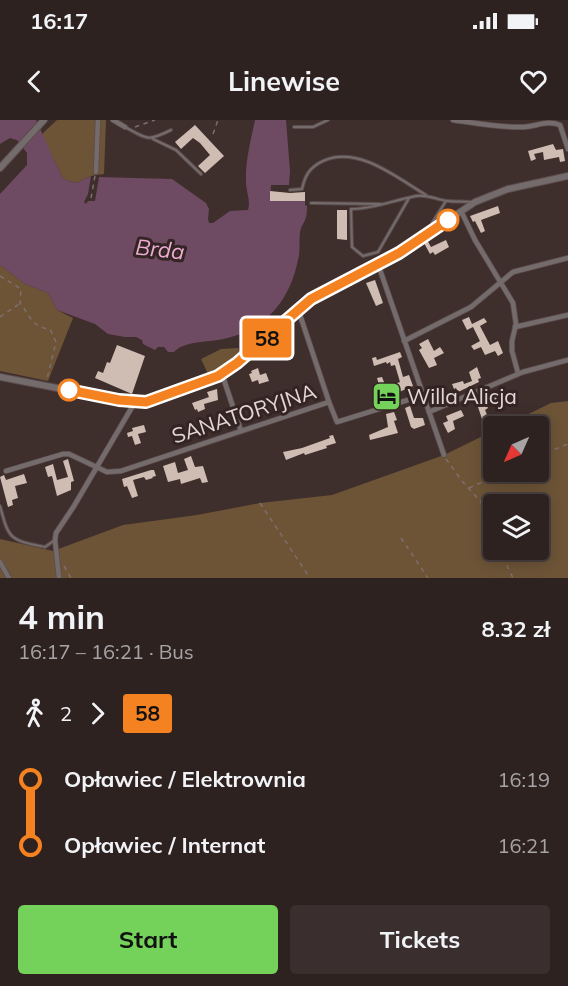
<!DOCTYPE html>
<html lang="en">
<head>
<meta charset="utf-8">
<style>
  :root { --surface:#2e2221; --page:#3a2f2e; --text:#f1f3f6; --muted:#a7a4a5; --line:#493f3f; --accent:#74d25b }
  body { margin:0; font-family:Mulish,sans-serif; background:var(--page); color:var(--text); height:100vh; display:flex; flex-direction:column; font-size:22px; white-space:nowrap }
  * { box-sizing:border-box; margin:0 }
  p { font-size:20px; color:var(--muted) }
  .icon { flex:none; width:33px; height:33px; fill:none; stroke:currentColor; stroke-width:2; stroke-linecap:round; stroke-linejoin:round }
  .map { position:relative; height:458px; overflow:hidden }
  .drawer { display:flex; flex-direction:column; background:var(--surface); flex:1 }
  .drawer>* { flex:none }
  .badge { padding:0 12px; border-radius:4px; font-size:21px; line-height:39px }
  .needle { width:39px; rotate:225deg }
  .fabs { position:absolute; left:483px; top:296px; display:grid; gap:12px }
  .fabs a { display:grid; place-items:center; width:66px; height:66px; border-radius:6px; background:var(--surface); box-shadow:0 3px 15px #0003,0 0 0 2px var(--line); font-size:30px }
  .map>.badge { position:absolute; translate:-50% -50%; box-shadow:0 0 0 3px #fff }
  .legs { display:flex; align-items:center; gap:9px; height:66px; padding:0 18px; font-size:20px }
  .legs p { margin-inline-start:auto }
  .head { display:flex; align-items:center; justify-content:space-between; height:102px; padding:0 18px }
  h1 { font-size:33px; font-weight:700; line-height:45px }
  .button { display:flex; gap:12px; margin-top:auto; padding:12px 18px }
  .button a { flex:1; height:69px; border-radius:6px; background:var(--accent); color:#111; font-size:24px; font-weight:700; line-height:69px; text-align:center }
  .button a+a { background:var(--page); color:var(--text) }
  ul { padding:0 18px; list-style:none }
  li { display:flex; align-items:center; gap:21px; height:66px; font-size:22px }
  li i { display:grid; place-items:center; width:9px; height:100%; margin:0 8px; background:currentColor }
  li i::after { content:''; width:15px; height:15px; margin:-8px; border:4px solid; border-radius:50%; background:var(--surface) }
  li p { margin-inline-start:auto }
  li:first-child i { background:linear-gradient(#0000 50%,currentColor 0) }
  li:last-child i { background:linear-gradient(currentColor 50%,#0000 0) }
  .status { display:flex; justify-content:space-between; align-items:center; height:42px; padding:0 30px; background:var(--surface); direction:ltr }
  .status svg { height:16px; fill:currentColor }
  header { display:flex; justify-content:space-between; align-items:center; height:78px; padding:0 18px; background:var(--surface); font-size:27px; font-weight:700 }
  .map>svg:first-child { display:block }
</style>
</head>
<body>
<div class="status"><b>16:17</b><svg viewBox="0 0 49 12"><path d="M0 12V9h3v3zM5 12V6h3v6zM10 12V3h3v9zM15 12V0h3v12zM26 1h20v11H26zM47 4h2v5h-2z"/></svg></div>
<header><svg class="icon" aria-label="back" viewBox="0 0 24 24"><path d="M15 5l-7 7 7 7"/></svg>Linewise<svg class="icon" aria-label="heart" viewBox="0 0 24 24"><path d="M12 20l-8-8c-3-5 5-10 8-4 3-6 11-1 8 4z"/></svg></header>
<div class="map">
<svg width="568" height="458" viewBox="0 0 568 458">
  <rect width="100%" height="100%" fill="#3e2e2c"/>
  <g fill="#6d5437" fill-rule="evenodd">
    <path d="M57,0h49l-2,54 -13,2 -15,7 -13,-4 -21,-45z"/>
    <path d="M0,145l25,19 23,9 9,17 16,8 -25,63 -48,-10z"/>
    <path d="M238,228l4,7 -17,14 -16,7 -8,-17 20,-10z"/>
    <path d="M568,281v177h-568v-39l53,12 70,-26 74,-10 63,-12 72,-8 112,-40 49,-24 1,40h44v-45h-34l47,-23zM494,384h44v45h-44z"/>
  </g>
  <path fill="#6f4b63" d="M0,0h36l27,59 13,4 15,-7 -3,18 -4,8 2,2 2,-3h7l4,-24 73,2 34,24 3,6 -1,10 1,4h4l17,-12 18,-1c3,-10 -2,-18 -2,-28 -1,-21 5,-42 9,-62h31l4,51 -1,14h-18l-1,15 35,1v4l2,1c0,4 0,10 -2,14 -1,3 -3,5 -4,8 -3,10 0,22 -3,32 -9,44 -36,73 -80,80 -14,2 -35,2 -44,12h-6l-4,-5h-6l-3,3 -12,-6 -1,-4 -6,-3h-11l-17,-3 -13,-10 -38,-14 -9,-17 -23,-9 -25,-19v-71l27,-29v-12l-10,-13 -7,-2 -10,6z"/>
  <g fill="#cfbdb4">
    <path d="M195,5l29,31 -19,17 -7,-7 12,-11 -10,-12 -7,-5 -12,11 -6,-7z"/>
    <path d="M553,24l3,6 7,-1 2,12 -5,1 -1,-5 -15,3 -1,-8 -9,2 2,5 -5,2 -3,-10z"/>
    <path d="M270,71l20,2 15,-1v9h-35z"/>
    <path d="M498,86l2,7 -19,7 4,11 -4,2 -6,-12 -2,1 -3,-6z"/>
    <path d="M337,90h10v30l-10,-1z"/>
    <path d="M427,120l4,7 15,-7 3,7 -14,8 -2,-3 -3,2 -6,-11z"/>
    <path d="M375,160l8,23 -7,3 -10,-23z"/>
    <path d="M469,197l3,7 12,-6 3,4 -7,4 10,19 8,-4 5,12 -5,3 -3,-5 -10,4 -4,-8 -7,3 -3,-4 9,-5 -7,-14 -6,3 -5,-10z"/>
    <path d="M428,219l6,12 6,-4 4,6 -10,5 3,7 -8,3 -10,-18 3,-2 -3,-4z"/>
    <path d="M117,225l28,11 -13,38 -37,-16 3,-7 5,2 4,-11 3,1z"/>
    <path d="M400,232l2,5 -4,2 5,18 6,-2 4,11 -30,13 -6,-21 5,-1 4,10 14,-5 -5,-17 -4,1 -1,-4 -3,2 -1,-2 -12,4 -2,-8 4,-1 1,3z"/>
    <path d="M477,247l4,11 -3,1 1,3 -21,10 -2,-4 -2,1 -2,-5 11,-3 1,3 8,-3 -3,-9z"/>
    <path d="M258,248l2,7 6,-2 3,8 -10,3 -1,-4 -6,2 -3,-8 3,-1 -1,-2z"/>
    <path d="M217,269l1,11 -14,4 1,5 -7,3 -1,-3 -2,1 -3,-7 17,-6 -2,-5z"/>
    <path d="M497,272l4,6 -14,8 1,2 -3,2 3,7 -6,2 -6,-18z"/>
    <path d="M410,286l4,12h9l2,7 -11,4 -3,-2 -6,-19z"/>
    <path d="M461,290l3,6 -11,5 2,8 -7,4 -5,-10 5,-2 -2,-5z"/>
    <path d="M394,292l3,8 -3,1 4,12 -28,7 -1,-5 19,-8 -2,-13z"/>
    <path d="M144,305l2,7 -8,2 3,9 -6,2 -3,-9 -4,1 -1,-4 6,-2 -1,-3z"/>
    <path d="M333,315l3,8 -10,3 1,2 -22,7 -1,-2 -18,7 -3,-8 19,-4 28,-10 -1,-2z"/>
    <path d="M191,336l4,11 8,-1 5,16 -6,1 -2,-5 -19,6 -1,-5 -12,3 -5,-16 12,-4 3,11 10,-3 -4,-11z"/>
    <path d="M68,339l6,22 -3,1v8l-14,6 -5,-20 -4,1 -3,-10 8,-3 4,16 11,-3 -5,-16z"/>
    <path d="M151,350h3l2,6 -4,1 1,1 -7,2 -2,-3 -11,3 5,16 -6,2 -5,-12 -3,1 -2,-8z"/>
    <path d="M24,354l3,9 -12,3 3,12 -6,2 1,5 -5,2 -8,-30 4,-2 2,5z"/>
  </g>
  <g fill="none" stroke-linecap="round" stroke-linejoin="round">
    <defs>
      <g id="service">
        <path d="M125,7c22,12 22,15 46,3"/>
        <path d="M294,7h19l15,-7"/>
        <path d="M153,19l23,11 25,24"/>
        <path d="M290,70l12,-1c3,-14 8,-22 21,-28 35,-16 74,17 103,34"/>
        <path d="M409,78l-31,54 -15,4 -11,-9 -1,-38c23,0 43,-9 65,-13 12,-2 21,4 32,5 8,1 16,0 24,1"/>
        <path d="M311,83l69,1"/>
        <path d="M432,103l14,-22"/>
        <path d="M0,386c9,34 10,34 45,41l10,-7"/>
      </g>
      <g id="minor">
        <path d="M113,0l12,7"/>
        <path d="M453,0c23,3 48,8 71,7 13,-1 24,-7 36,-2l8,24"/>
        <path d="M96,52l2,-52"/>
        <path d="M461,91l14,29 38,63 3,21 -4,17v10l6,22"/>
        <path d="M378,144l66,191"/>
        <path d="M298,189l31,93"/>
        <path d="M515,207l53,-12"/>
        <path d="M404,221l67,-34 42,-35 55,-14"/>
        <path d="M222,254l19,57"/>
        <path d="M429,292l94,-40 45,-12"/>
        <path d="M6,351l57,-17h6l38,18 14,-1 208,-69 8,20 87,-27"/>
        <path d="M0,442l9,16"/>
        <path d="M59,458l-4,-38 1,-7 18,-27 61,-104"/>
      </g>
      <g id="tertiary">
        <path d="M0,48l44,-48"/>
        <path d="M0,257l119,23 27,2 8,-1 71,-29 86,-73 88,-46 76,-51 33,-13 60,-13"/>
      </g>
    </defs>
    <use href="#service" stroke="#5c4c4b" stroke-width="4"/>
    <use href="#minor" stroke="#5c4c4b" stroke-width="6"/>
    <use href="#tertiary" stroke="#5c4c4b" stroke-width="8"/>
    <g stroke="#7d6f6d" stroke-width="1.5" stroke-dasharray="4.5 4.5" stroke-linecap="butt">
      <path d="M135,7l20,-7"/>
      <path d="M213,14l5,-14"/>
      <path d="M91,78l4,-22"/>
      <path d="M0,156l21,13 -1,14c10,13 13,25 30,26l6,13 -9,37"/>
      <path d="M0,197l19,-13"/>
      <path d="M538,336l30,-12"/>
      <path d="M446,339l16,22 19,21 13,34"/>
      <path d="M469,368l37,-17"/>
      <path d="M260,383l50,75"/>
      <path d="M401,418l27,40"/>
      <path d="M499,429l14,29"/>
      <path d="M64,446l7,12"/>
    </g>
    <use href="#service" stroke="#736b6c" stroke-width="2"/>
    <use href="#minor" stroke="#736b6c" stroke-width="4.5"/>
    <use href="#tertiary" stroke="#736b6c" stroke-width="6"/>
  </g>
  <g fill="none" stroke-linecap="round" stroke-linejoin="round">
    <defs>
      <path id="line-1" d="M69,270l50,10 27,2 72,-26 19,-13 74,-64 88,-46 49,-33"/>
    </defs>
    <use href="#line-1" stroke="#fff" stroke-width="14"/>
    <use href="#line-1" stroke="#f58220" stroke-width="9"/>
  </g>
  <defs>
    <symbol id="hotel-square" viewBox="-11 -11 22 22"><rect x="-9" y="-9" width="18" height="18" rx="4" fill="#74d25b" stroke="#342423"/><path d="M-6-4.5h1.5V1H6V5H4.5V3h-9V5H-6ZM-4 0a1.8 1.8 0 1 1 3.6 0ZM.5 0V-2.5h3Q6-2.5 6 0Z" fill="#111"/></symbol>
  </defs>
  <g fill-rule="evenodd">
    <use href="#hotel-square" x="370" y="260" width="33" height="33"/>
  </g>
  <g fill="#fff" stroke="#f58220" stroke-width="3">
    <circle cx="448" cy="100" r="10"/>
    <circle cx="69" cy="270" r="10"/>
  </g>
  <g text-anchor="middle" stroke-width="6" stroke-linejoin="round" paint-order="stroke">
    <g font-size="21" fill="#e2d7d6" stroke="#342423" text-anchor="start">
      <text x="407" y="284">Willa Alicja</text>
    </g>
    <g font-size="21" fill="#e2d7d6" stroke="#342423">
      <text transform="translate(244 294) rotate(-18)" y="7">SANATORYJNA</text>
    </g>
    <g font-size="22" font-style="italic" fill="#ebacd4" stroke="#342423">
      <text transform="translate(160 129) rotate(6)" y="8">Brda</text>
    </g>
  </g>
</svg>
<div class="fabs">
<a><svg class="needle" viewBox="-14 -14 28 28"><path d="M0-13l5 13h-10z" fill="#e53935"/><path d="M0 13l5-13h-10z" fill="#a7a4a5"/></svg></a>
<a><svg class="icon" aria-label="layers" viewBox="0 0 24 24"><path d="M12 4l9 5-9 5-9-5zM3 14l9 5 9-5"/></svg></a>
</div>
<b class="badge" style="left:267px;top:218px;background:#f58220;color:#111">58</b>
</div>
<section class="drawer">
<div class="head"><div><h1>4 min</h1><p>16:17 – 16:21 · Bus</p></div><b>8.32 zł</b></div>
<div class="legs"><svg class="icon" aria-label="walk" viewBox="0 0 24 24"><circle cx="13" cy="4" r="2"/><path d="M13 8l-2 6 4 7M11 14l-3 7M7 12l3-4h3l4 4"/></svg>2<svg class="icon" aria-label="forward" viewBox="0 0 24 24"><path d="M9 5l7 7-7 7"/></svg><b class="badge" style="background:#f58220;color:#111">58</b></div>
<ul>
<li><i style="color:#f58220"></i><b>Opławiec / Elektrownia</b><p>16:19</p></li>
<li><i style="color:#f58220"></i><b>Opławiec / Internat</b><p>16:21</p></li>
</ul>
<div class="button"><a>Start</a><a>Tickets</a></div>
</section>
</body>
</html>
